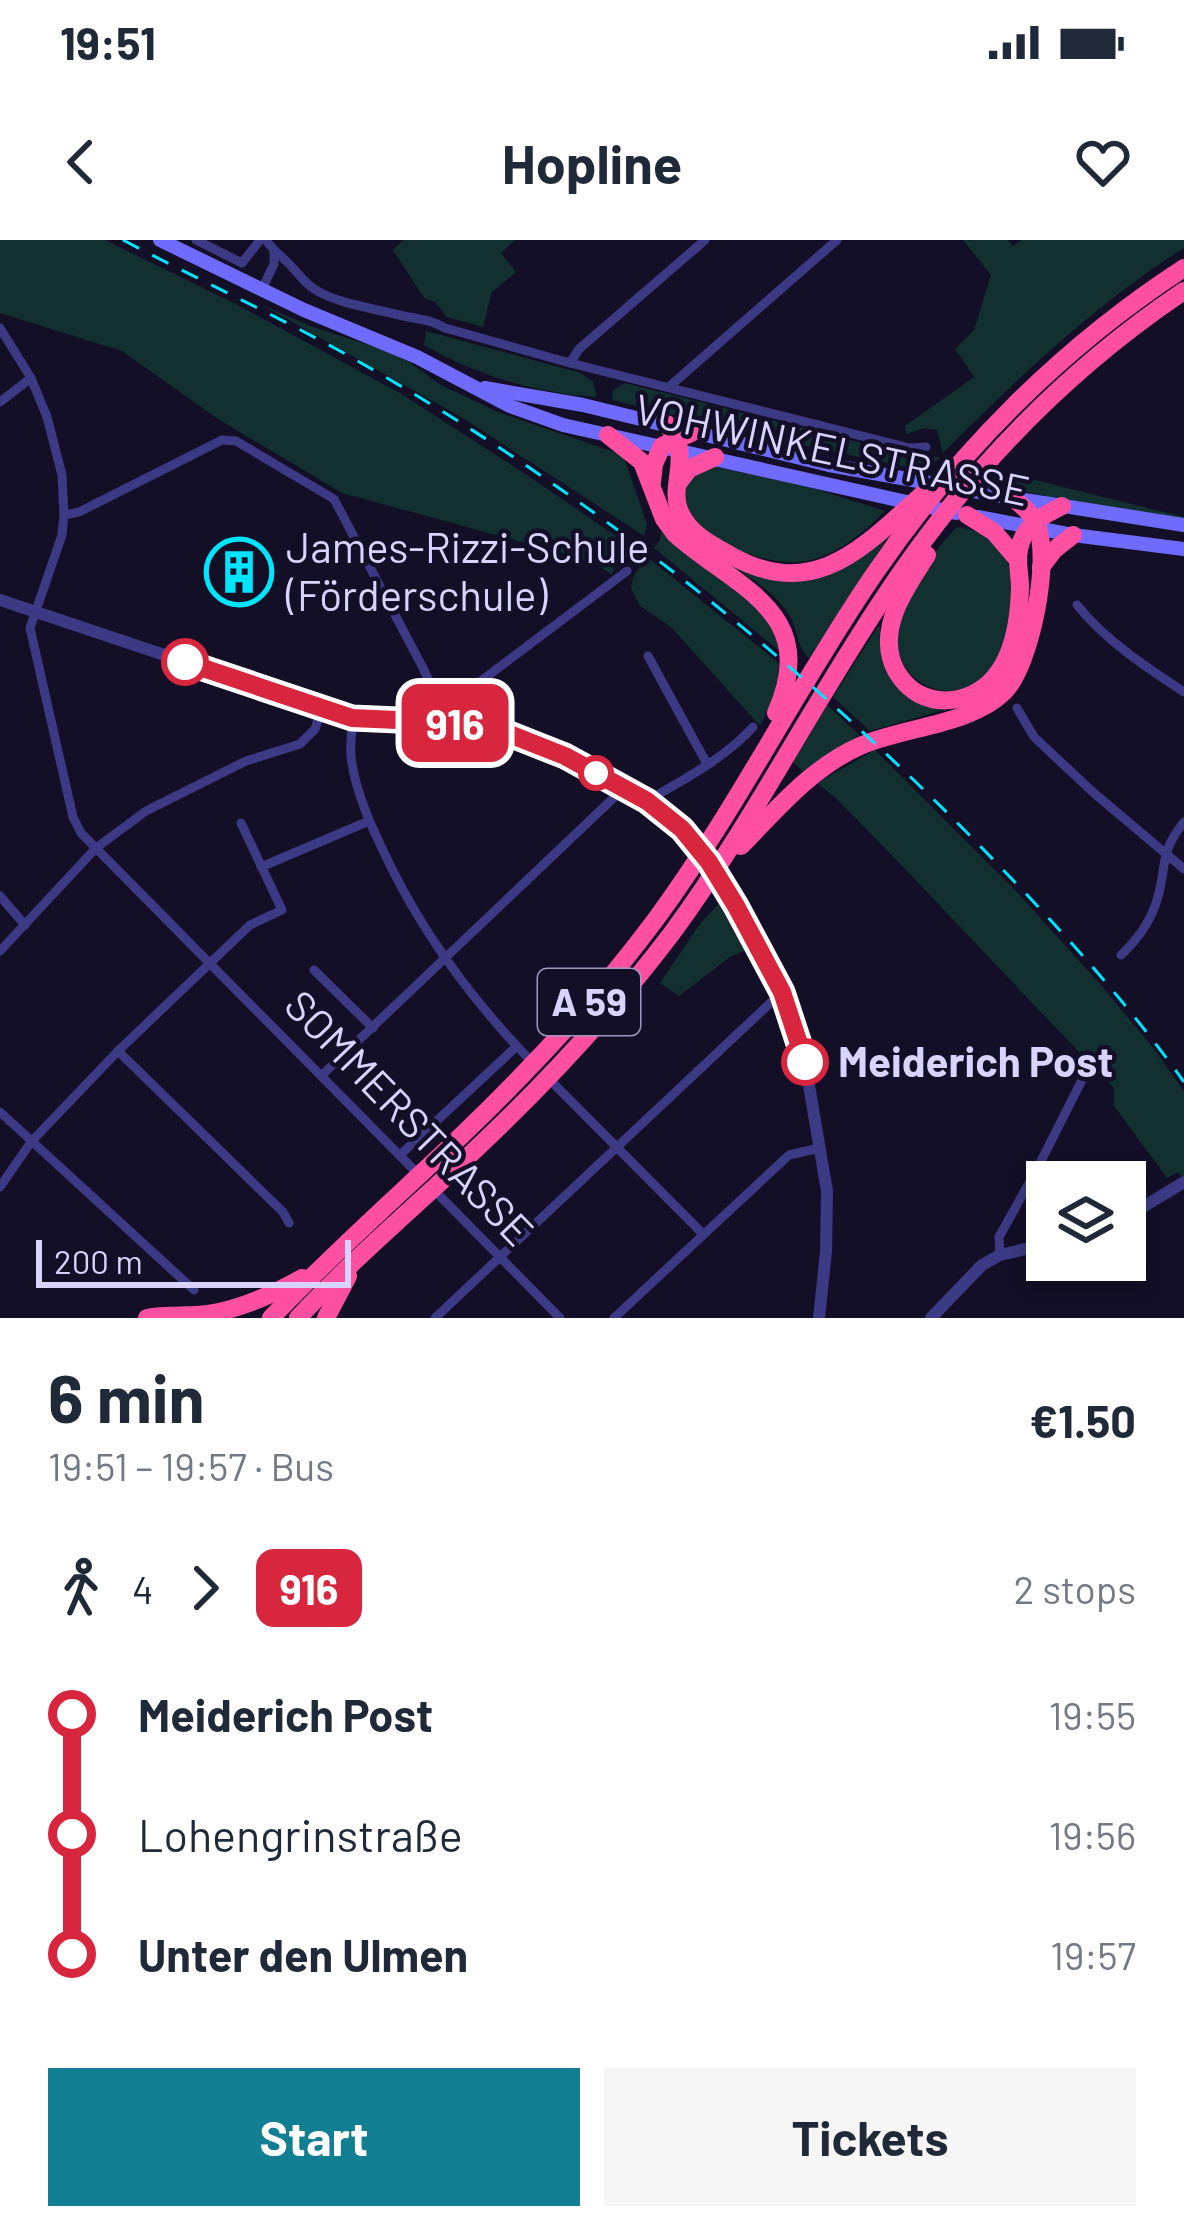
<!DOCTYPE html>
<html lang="en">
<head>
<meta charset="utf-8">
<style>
  :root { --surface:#fff; --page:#f6f6f7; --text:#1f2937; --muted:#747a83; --accent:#117e91 }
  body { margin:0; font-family:Barlow,sans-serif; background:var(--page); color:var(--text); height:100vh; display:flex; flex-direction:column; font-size:45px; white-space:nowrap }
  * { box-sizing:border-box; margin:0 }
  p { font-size:39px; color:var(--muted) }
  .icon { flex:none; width:66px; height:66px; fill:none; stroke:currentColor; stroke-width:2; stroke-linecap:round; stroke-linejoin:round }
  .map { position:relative; height:1078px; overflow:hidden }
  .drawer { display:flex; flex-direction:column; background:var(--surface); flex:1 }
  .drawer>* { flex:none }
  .badge { padding:0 24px; border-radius:18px; font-size:42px; line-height:78px }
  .controls { position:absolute; left:1026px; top:921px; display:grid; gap:24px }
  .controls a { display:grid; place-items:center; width:120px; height:120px; border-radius:0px; background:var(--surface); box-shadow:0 6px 18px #0003; font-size:60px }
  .scale { position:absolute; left:36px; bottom:30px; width:315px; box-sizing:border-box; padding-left:12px; border:6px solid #d9d4ff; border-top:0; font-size:33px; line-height:42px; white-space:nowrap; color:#d9d4ff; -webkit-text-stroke:9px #130f26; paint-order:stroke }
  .map>.badge { position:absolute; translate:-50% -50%; box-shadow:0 0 0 6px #fff }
  .legs { display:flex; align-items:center; gap:18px; height:132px; padding:0 48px; font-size:39px }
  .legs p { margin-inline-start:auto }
  .headline { display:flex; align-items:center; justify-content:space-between; height:204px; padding:0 48px }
  h1 { font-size:66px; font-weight:700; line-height:90px }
  .button { display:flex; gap:24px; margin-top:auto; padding:24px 48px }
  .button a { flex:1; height:138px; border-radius:0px; background:var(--accent); color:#fff; font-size:48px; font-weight:700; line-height:138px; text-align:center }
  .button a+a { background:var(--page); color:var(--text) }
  ul { padding:0 48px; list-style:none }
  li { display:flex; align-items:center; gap:42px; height:120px; font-size:45px }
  li i { display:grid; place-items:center; width:18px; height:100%; margin:0 15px; background:currentColor }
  li i::after { content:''; width:30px; height:30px; margin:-15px; border:9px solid; border-radius:50%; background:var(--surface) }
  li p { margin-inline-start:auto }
  li:first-child i { background:linear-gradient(#0000 50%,currentColor 0) }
  li:last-child i { background:linear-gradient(currentColor 50%,#0000 0) }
  .status { display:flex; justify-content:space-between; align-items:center; height:84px; padding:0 60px; background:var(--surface); direction:ltr }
  .status svg { height:33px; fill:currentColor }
  header { display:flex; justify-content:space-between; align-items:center; height:156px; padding:0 48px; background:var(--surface); font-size:54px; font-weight:700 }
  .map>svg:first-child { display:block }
</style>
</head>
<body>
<div class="status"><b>19:51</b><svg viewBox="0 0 49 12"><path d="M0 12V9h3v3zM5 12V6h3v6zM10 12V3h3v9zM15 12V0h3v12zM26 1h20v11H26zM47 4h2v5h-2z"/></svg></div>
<header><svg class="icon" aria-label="back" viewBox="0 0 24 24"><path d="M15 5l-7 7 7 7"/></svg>Hopline<svg class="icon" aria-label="heart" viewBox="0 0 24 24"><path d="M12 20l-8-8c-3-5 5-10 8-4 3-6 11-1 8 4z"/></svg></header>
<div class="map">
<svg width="1184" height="1078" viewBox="0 0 1184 1078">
  <rect width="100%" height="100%" fill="#130f26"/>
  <g fill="#12302f">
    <path d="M0,0h105l131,64 164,89 127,82 108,74 -10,11h-7l-6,15 -20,-14 -250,-68 -124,-74 -96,-68 -122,-38z"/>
    <path d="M403,0h112l-14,13 15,19 -24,20 -9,35 -36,-10 -12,-15 -11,-4 -31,-48z"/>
    <path d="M963,0h45l5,6 9,-6h162v8c-90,57 -166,130 -241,205l-6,-23 -12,-2 -19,6 -1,-8 69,-49 -19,-28 19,-19 17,-55z"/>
    <path d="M262,65l51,22 68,22 28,13 32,23 57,27 125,43 24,69 -3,12 -183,-119z"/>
    <path d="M426,91l155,42 12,9 4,15c-62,-4 -119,-21 -173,-52z"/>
    <path d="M625,143l291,74h24l-14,14 -162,-34 -152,-37 1,-10z"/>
    <path d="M712,226l97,21 76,24c-23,23 -53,49 -87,51 -37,3 -106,-23 -113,-65 -1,-6 -1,-13 3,-18 4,-6 17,-10 24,-13z"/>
    <path d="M999,231l185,46v2l-130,-21 -65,-15z"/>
    <path d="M957,287c32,5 51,18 54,52 4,33 -3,83 -32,103 -34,23 -80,0 -82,-41 -1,-16 8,-30 14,-44 12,-26 25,-50 46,-70z"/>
    <path d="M661,291l108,87 13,35 -128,-105 6,-8z"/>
    <path d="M889,295l-80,123c-13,-12 -11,-28 -20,-43 -14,-23 -38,-36 -60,-51l48,15z"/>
    <path d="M647,317l132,106c1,23 -9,42 -19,63l-89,-99 -31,-21 -9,-18 2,-11z"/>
    <path d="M879,385l9,42 66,40 -84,24 -37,-34z"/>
    <path d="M827,465l32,30 -56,36 -10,-9z"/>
    <path d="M875,510l141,141 84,93 54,65 30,42v87l-6,-6 -11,6 -53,-72v-18c-94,-96 -184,-195 -278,-290l-19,-15z"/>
    <path d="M719,663l27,47 -16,7 -51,39 -19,-13 40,-59z"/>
  </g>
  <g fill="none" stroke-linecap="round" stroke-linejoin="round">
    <g stroke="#3d3a85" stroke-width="9">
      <path d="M196,0l46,23 18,-23"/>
      <path d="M266,0c6,9 13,14 20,21 10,9 17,21 28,28 24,15 58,19 85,26 17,4 31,4 46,13l125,35 340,85 16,-1"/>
      <path d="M262,49l12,-25v-13"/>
      <path d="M0,88l31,50 16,39 15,58 2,40 -2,20 -32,93 43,189 8,16 339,343"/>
      <path d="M570,123l9,-14 126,-109"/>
      <path d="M670,146l167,-146"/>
      <path d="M0,162l31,-24"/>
      <path d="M64,275l15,-3 143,-72 14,1 98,58 89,169 17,37 3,16"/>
      <path d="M1077,365c29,36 69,62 107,87"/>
      <path d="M648,416l59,108"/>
      <path d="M1017,468l17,29 61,57 89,75"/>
      <path d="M353,478c-1,12 -3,25 -2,38 3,30 16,61 29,88 38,84 91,156 155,221"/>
      <path d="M464,483l5,-33 158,-119"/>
      <path d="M647,561c37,-22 77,-42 106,-74"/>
      <path d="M261,627l108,-46"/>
      <path d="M0,656l25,29"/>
      <path d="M0,711l96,-103 50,-37 100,-50 54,-17 15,-15 7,-21"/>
      <path d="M1121,715c15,-14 27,-30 34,-49 13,-35 2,-51 29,-84"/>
      <path d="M314,730l59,58"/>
      <path d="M118,811l165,161 6,11"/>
      <path d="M322,835l302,-287"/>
      <path d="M547,837l155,156"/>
      <path d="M0,872l194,178"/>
      <path d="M400,915l117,-109"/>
      <path d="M0,947l31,-45 87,-91 132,-126 32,-15 -41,-87"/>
      <path d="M432,948l128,130"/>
      <path d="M1000,1015l-1,-18 38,-68 50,-99"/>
      <path d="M435,1078l347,-326"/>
      <path d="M614,1078l175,-163 31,-7"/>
    </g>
    <g stroke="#3d3a85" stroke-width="12">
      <path d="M0,360l353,118 90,3 50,7 39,13 92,47 23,13 35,28 27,33 50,85 23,45 23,70 22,129 -1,60 -7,67"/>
      <path d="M1125,978l59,-36"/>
      <path d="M931,1078l51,-53 18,-10 47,-11"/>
    </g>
    <g stroke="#6f6bff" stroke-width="14">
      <path d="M160,0l144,70 113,47 93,49 53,19 393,88"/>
      <path d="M485,148l98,17 246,60 184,33 171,27"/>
      <path d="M978,277l95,18 111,14"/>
    </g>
    <g stroke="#ff4fa3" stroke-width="18">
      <path d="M667,184c5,8 11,16 12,25 4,22 -9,44 2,65 9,20 31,31 49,41 85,48 133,-8 194,-62"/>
      <path d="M608,195l34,27 22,57 11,15c62,55 146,77 101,179"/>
      <path d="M652,242l2,-18 8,-18 29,-13"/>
      <path d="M679,242l10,-13 26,-12"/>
      <path d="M967,275l27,17 23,27"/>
      <path d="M927,315c-19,30 -46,66 -36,103 4,15 15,29 28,36 17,9 38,8 54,0 38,-18 46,-68 47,-106 0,-16 -5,-30 1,-46 7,-19 23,-27 41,-36"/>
      <path d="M1041,327l13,-17 19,-15"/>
      <path d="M741,606c36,-37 70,-78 119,-100 43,-19 111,-21 144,-54 27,-27 47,-132 33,-166 -4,-12 -15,-20 -24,-28"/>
      <path d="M147,1078c20,-4 41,-1 61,-4 33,-5 64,-19 94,-36"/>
      <path d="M271,1078c61,-64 127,-122 191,-183 70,-67 136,-138 194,-216 81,-110 142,-234 219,-346 82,-120 187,-226 309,-305"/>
      <path d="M298,1078c56,-60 119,-113 178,-169 71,-67 137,-138 196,-216 81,-110 142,-233 219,-346 78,-116 177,-218 293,-296"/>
      <path d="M326,1078l22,-42"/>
    </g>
    <path stroke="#00e5ff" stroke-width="3" stroke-dasharray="18 15" stroke-linecap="butt" d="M123,0c72,38 146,72 217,111 238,133 453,303 643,498 71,73 141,149 201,233"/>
  </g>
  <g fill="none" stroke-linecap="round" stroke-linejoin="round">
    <defs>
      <path id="line-1" d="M185,422l167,56 91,4 51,6 71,28 82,45 35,28 27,33 27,44 46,86 23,70"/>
    </defs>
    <use href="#line-1" stroke="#fff" stroke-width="27"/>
    <use href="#line-1" stroke="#d7263d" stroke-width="18"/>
  </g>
  <defs>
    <symbol id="building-ring" viewBox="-11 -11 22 22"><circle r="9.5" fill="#130f26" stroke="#00e5ff" stroke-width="1.5"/><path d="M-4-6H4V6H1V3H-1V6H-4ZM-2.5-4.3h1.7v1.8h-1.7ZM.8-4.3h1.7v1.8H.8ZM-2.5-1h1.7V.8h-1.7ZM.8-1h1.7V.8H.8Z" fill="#00e5ff"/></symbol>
  </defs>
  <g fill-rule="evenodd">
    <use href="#building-ring" x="201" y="294" width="76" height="76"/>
  </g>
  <g fill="#fff" stroke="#d7263d" stroke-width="6">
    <circle cx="185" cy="422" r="21"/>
    <circle cx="596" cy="533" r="15"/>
    <circle cx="805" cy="822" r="21"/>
  </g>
  <g text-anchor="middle" stroke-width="9" stroke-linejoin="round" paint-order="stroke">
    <rect fill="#130f26" stroke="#9e99be" stroke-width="3" x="538" y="729" width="102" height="66" rx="9"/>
    <g font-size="39" font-weight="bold" fill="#d9d4ff">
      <text x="589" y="776">A 59</text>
    </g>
    <g font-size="42" fill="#d9d4ff" stroke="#130f26">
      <text transform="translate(832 210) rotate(12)" y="15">VOHWINKELSTRASSE</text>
      <text transform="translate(409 878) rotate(46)" y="15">SOMMERSTRASSE</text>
    </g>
    <g font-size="42" fill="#d9d4ff" stroke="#130f26" text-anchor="start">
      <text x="286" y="323">James-Rizzi-Schule<tspan x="286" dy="48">(Förderschule)</tspan></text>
    </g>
    <g font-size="42" font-weight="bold" fill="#d9d4ff" stroke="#130f26" text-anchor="start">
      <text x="838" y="837">Meiderich Post</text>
    </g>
  </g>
</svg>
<div class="controls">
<a><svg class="icon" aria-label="layers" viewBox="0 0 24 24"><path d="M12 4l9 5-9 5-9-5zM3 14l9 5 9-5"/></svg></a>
</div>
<div class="scale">200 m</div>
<b class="badge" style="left:455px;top:483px;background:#d7263d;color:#fff">916</b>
</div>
<section class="drawer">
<div class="headline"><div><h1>6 min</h1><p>19:51 – 19:57 · Bus</p></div><b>€1.50</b></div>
<div class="legs"><svg class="icon" aria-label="walk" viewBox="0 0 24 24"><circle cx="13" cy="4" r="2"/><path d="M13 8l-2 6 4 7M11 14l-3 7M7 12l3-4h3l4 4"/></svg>4<svg class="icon" aria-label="forward" viewBox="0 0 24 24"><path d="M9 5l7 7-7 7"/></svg><b class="badge" style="background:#d7263d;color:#fff">916</b><p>2 stops</p></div>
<ul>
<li><i style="color:#d7263d"></i><b>Meiderich Post</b><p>19:55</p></li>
<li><i style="color:#d7263d"></i><span>Lohengrinstraße</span><p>19:56</p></li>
<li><i style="color:#d7263d"></i><b>Unter den Ulmen</b><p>19:57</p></li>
</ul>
<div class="button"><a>Start</a><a>Tickets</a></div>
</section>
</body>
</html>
